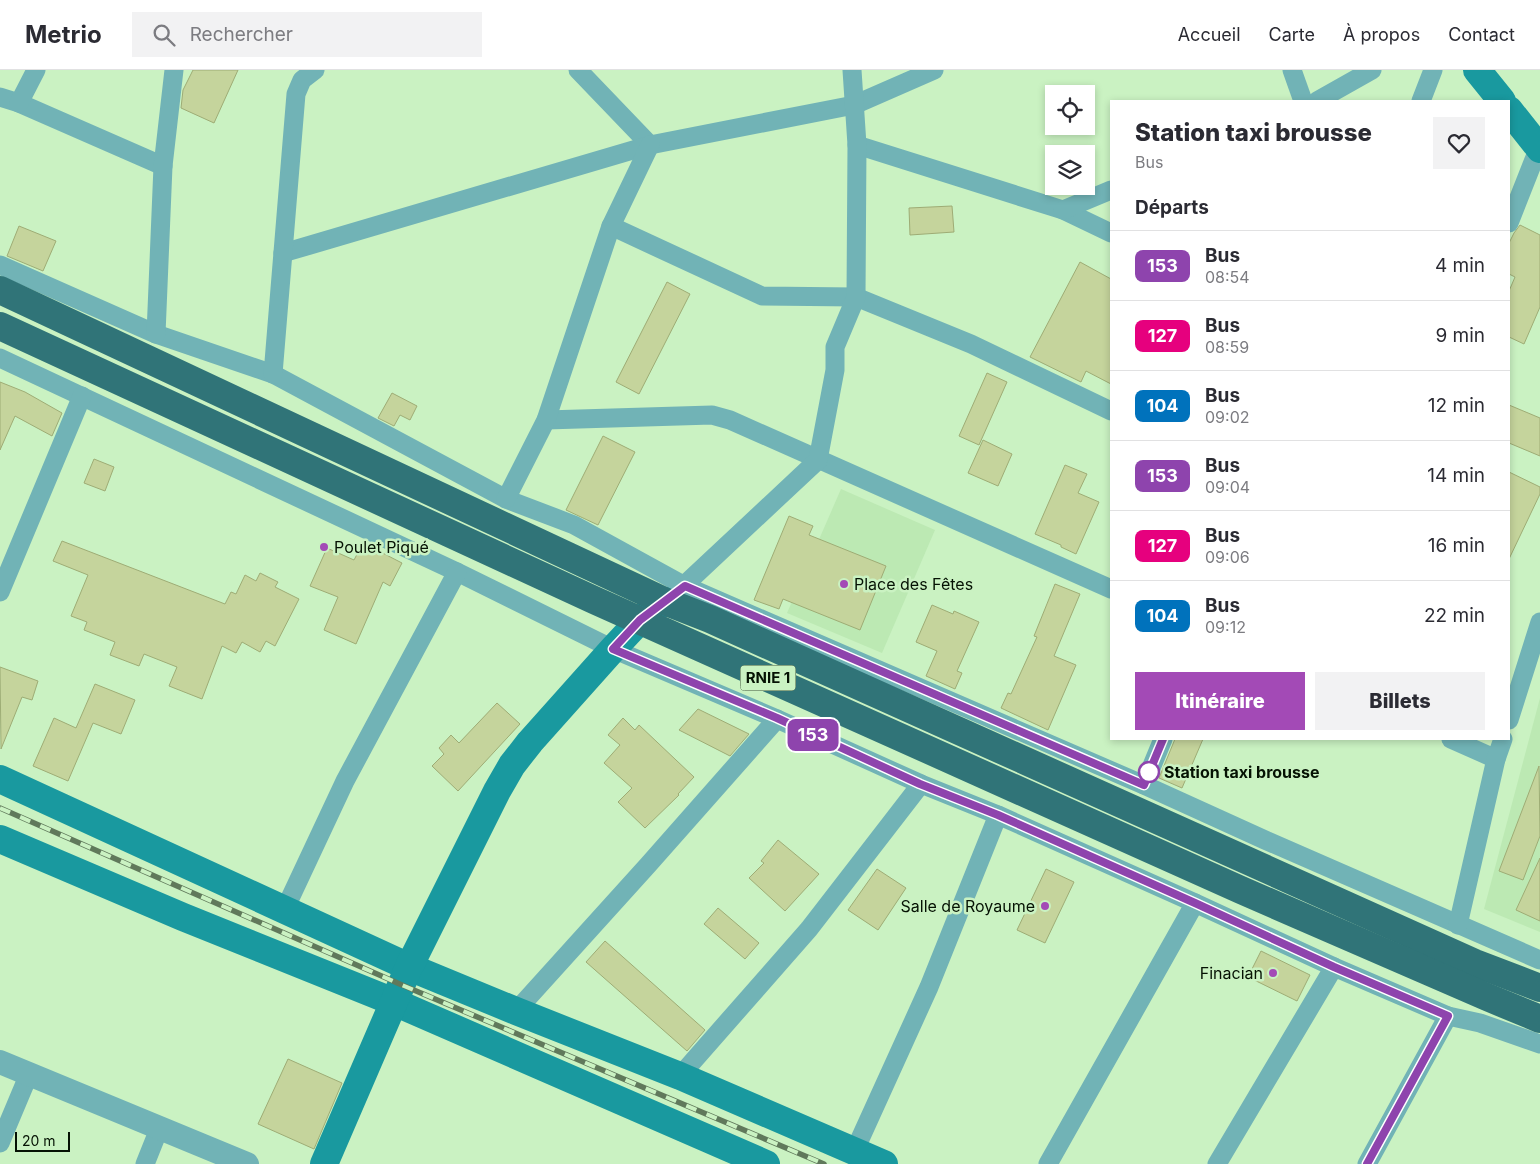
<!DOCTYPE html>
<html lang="fr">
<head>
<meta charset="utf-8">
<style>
  :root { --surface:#fff; --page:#f2f2f3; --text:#2b2b33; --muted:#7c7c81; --line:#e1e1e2; --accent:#a34ab6 }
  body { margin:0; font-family:Inter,sans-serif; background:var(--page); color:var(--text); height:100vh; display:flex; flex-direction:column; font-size:19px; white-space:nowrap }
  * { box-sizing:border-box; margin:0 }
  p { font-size:16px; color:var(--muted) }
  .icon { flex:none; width:28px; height:28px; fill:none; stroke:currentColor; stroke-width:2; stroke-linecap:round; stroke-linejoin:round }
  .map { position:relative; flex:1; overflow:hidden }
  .side { position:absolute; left:1110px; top:30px; width:400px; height:640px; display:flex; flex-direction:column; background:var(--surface); border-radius:0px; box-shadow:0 2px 8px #0003 }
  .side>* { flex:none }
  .badge { padding:0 10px; border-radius:8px; font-size:18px; line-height:32px }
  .fabs { position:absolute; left:1045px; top:15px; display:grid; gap:10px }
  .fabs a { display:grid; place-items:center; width:50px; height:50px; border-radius:0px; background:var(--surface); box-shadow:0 2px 8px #0003; font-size:25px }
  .scale { position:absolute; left:15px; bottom:12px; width:55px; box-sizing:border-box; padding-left:5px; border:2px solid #051203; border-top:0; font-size:14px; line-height:18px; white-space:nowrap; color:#051203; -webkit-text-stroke:4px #caf2c2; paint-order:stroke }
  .map>.badge { position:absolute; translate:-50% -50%; box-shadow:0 0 0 2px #fff }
  h2 { padding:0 25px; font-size:19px; line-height:45px }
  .round { display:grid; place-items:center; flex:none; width:52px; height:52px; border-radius:0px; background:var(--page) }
  .head { display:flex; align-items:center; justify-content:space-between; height:85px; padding:0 25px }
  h1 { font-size:24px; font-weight:800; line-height:38px }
  .cta { display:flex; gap:10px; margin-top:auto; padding:10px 25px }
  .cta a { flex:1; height:58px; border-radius:0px; background:var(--accent); color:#fff; font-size:20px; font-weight:800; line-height:58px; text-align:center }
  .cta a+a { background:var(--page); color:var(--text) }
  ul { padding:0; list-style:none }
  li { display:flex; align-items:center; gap:15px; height:70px; padding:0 25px; border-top:1px solid var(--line) }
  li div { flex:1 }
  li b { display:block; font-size:19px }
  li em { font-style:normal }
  li .badge { min-width:55px; font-weight:700; text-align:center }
  header { display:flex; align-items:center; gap:30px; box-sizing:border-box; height:70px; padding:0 25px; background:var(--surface); border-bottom:1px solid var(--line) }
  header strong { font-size:24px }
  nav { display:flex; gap:28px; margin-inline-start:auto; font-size:18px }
  .search { width:350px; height:45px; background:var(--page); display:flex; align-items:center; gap:12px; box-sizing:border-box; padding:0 18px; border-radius:0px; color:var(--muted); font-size:19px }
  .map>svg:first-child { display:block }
</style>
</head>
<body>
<header>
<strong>Metrio</strong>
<div class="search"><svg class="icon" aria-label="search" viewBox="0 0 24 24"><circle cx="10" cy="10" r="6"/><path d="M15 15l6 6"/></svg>Rechercher</div>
<nav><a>Accueil</a><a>Carte</a><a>À propos</a><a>Contact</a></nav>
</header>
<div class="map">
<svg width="1540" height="1094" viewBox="0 0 1540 1094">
  <rect width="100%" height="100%" fill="#caf2c2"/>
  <g fill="#bce9b3">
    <path d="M841,419l94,41 -53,123 -95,-40z"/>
    <path d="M1540,628v234l-56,-23z"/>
  </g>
  <g fill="#c5d49c" stroke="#9eac75">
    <path d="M193,0h45l-24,53 -33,-15 2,-18z"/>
    <path d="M952,136l2,26 -44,3 -1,-27z"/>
    <path d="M1520,155l20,10v72l-16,37 -15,-7v-46l6,-14 -6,-3v-31l5,-10z"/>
    <path d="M19,156l37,15 -13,30 -36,-15z"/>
    <path d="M1080,192l31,17v105l-25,-13 -5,11 -51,-25z"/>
    <path d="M667,212l23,12 -51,100 -23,-12z"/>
    <path d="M987,303l20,9 -28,63 -20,-9z"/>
    <path d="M0,312l25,10 37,21 -10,23 -37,-20 -15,34z"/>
    <path d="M392,323l25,13 -7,14 -10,-5 -6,11 -16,-8z"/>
    <path d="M1509,335l31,13v38l-31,-13z"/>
    <path d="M603,366l32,16 -37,73 -32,-15z"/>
    <path d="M983,370l29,14 -14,32 -30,-13z"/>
    <path d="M94,389l20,8 -9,24 -21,-8z"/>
    <path d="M1065,395l22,9 -9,19 21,9 -23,52 -15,-7v-2l-26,-11z"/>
    <path d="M1509,402l31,15v7l-31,65z"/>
    <path d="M789,446l24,10 -4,9 77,31 -26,64 -77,-31 -4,10 -25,-9z"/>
    <path d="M62,471l163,63 6,-12 5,2 9,-19 11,6 4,-8 18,9 -3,5 24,12 -24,47 -9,-5 -6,11 -18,-10 -6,11 -14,-7 -20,53 -33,-13 8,-19 -33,-13 -5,12 -29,-11 5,-13 -31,-12 3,-8 -16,-6 17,-41 -35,-14z"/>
    <path d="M363,473l39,20 -12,23 -7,-4 -27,62 -32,-14 14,-33 -28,-11 17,-38 27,12z"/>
    <path d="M1055,514l25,10 -26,62 22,9 -28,65 -47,-22 7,-15 3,1 26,-57 -3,-1z"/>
    <path d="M932,535l21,9 1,-3 25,11 -22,49 5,2 -7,16 -29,-13 11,-25 -21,-9z"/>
    <path d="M0,597l38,14 -6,19 -10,-3 -21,52z"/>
    <path d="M95,614l40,16 -14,34 -28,-11 -25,58 -35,-15 21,-48 22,10z"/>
    <path d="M497,633l23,21 -62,67 -26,-25 12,-12 -5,-6 12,-13 8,8z"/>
    <path d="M698,639l51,25 -19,22 -51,-26z"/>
    <path d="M623,648l12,12 4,-5 55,52 -16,17 1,1 -34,33 -27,-26 14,-14 -28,-25 16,-18 -12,-10z"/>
    <path d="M1175,669h28l-21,49 -23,-10z"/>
    <path d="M1539,696l1,70 -17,44 -24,-9z"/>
    <path d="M778,770l41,34 -34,37 -36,-33 15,-15 -3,-2z"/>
    <path d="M1540,788v63l-24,-11z"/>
    <path d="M877,799l29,19 -28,42 -30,-20z"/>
    <path d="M1046,799l28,13 -29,61 -28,-13z"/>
    <path d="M718,838l41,35 -14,16 -41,-35z"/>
    <path d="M605,871l100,89 -18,21 -101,-89z"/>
    <path d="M1261,881l49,24 -13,26 -49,-24z"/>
    <path d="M288,989l54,24 -28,66 -56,-25z"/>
  </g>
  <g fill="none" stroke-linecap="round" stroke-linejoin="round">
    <g stroke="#71b3b6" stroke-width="19">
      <path d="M578,0l72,75"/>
      <path d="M1292,0l11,31"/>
      <path d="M0,27l19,6 144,63"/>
      <path d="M1317,31l55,-31"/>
      <path d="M1421,31l12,-31"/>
      <path d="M19,33l17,-33"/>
      <path d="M857,75l206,65 48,23"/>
      <path d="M1063,140l48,-20"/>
      <path d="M1509,153l30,-76"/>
      <path d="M611,156l151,70 94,1 115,47 140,67"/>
      <path d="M283,183l367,-108 204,-40 80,-35"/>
      <path d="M0,195l156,69 117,40 233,125 68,26 111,61 459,199 121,55 275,120"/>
      <path d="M156,264l7,-168 11,-96"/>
      <path d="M0,288l457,214 156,77 164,70 144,65 77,31 197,88 139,64 114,49 32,7 60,21"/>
      <path d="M273,304l23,-280 6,-14 13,-10"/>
      <path d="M546,350l166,-5 18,5 381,169"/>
      <path d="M506,429l40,-79 65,-194 39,-81"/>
      <path d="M0,522l82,-196"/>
      <path d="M677,522l141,-132 17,-90v-23l21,-50 1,-152 -5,-75"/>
      <path d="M1509,650l31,-98"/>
      <path d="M1451,669l45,20"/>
      <path d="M1144,715l19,-46"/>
      <path d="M285,839l60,-128 112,-209"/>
      <path d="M1458,855l38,-166 7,-20"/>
      <path d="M516,941l132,-146 129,-146"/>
      <path d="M680,1006l129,-147 112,-145"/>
      <path d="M0,1073l29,-69"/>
      <path d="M855,1080l74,-163 69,-172"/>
      <path d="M145,1094l14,-35"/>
      <path d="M1048,1094l147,-261"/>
      <path d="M1217,1094l117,-197"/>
      <path d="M1367,1094l81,-148"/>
    </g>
    <path stroke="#71b3b6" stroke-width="24" d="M0,992l247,102"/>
    <g stroke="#19999f" stroke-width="28">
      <path d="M1477,0l25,31"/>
      <path d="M1509,40l31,39"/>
      <path d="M0,709l409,188 107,44 164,65 204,88"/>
      <path d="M0,769l183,78 211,85 372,162"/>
      <path d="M324,1094l85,-197 88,-176 15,-26 18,-23 83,-93 27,-29 24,-19"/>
    </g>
    <g stroke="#307478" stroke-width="28">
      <path d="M0,220l664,311 46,18 765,344 65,25"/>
      <path d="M0,256l594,274 647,290 246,107 53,22"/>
    </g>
    <defs>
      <path id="rail" d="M0,738l402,177 422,179"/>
    </defs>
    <use href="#rail" stroke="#60795b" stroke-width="5.5"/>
    <use href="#rail" stroke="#caf2c2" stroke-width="4" stroke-dasharray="11" stroke-linecap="butt"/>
  </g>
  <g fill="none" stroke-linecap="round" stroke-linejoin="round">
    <defs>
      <path id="line" d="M1163,669l-19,46 -459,-199 -45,34 -27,29 164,69 143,66 78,31 197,88 139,64 114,49 -81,148"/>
    </defs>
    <use href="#line" stroke="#fff" stroke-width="11"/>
    <use href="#line" stroke="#8e44ad" stroke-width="8"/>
  </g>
  <g fill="#a34ab6" stroke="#caf2c2" stroke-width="2">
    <circle cx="324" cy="477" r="5"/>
    <circle cx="844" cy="514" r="5"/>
    <circle cx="1045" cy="836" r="5"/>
    <circle cx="1273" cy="903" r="5"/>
  </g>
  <circle fill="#fff" stroke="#8e44ad" stroke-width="2.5" cx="1149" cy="702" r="10"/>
  <g text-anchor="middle" stroke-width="5" stroke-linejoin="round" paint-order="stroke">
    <rect fill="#caf2c2" stroke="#40553c" stroke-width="1" x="740.5" y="595.5" width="55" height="25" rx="4"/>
    <g font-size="15" font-weight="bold" fill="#051203">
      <text x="768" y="613">RNIE 1</text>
    </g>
    <g font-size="16" fill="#051203" stroke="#caf2c2" text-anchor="start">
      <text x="334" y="483">Poulet Piqué</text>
      <text x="854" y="520">Place des Fêtes</text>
      <text x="1035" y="842" text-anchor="end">Salle de Royaume</text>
      <text x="1263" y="909" text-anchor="end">Finacian</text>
    </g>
    <g font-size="16" font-weight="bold" fill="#051203" stroke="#caf2c2" text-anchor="start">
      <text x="1164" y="708">Station taxi brousse</text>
    </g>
  </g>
</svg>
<div class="fabs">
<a><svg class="icon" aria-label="locate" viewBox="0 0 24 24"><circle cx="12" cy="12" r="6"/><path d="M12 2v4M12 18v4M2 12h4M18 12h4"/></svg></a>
<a><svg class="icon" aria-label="layers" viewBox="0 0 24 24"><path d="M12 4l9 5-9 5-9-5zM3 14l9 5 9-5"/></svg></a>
</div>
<div class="scale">20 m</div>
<b class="badge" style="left:813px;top:665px;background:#8e44ad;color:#fff">153</b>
<section class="side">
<div class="head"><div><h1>Station taxi brousse</h1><p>Bus</p></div><a class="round"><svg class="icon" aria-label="heart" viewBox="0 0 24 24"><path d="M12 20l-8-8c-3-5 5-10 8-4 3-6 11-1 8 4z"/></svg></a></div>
<h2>Départs</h2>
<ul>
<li><span class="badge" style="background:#8e44ad;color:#fff">153</span><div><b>Bus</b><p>08:54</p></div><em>4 min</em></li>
<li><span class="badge" style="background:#e6007e;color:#fff">127</span><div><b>Bus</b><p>08:59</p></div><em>9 min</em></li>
<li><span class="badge" style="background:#0072bc;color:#fff">104</span><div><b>Bus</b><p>09:02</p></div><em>12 min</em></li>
<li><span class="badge" style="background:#8e44ad;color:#fff">153</span><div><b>Bus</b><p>09:04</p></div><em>14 min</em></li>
<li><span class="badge" style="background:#e6007e;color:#fff">127</span><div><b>Bus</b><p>09:06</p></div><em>16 min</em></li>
<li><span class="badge" style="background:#0072bc;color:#fff">104</span><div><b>Bus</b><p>09:12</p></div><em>22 min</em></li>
</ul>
<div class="cta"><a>Itinéraire</a><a>Billets</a></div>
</section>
</div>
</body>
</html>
